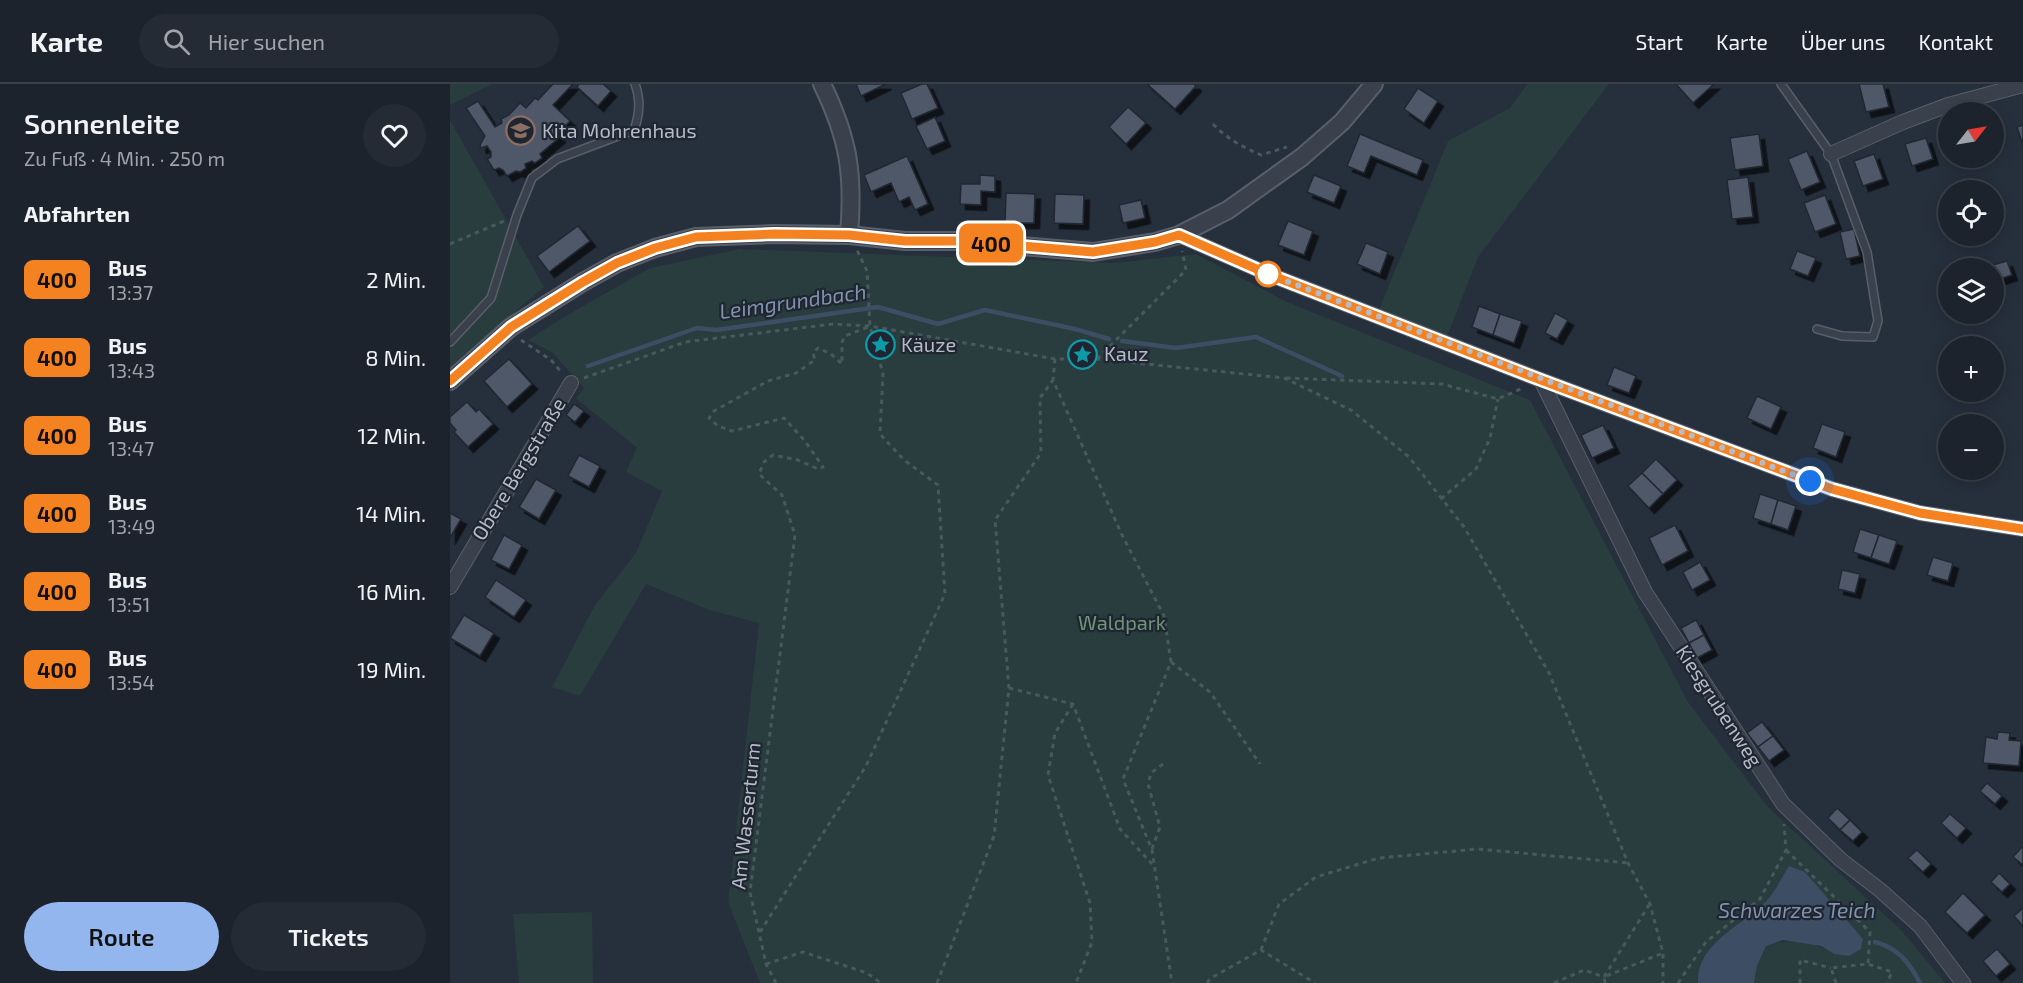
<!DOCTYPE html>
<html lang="de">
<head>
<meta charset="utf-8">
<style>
  :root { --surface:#1c232d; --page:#252b35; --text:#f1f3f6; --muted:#a0a4aa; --line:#3a4049; --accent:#94b6ee }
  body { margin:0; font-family:"Exo 2",sans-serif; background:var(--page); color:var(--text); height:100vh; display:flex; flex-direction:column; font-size:22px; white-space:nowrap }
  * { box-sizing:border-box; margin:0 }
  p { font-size:20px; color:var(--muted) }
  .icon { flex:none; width:33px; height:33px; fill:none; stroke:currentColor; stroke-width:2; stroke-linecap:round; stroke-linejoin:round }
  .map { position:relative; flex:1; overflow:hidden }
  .sheet { display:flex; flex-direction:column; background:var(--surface); width:450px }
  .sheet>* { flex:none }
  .badge { padding:0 12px; border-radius:9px; font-size:21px; line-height:39px }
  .needle { width:39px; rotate:59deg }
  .buttons { position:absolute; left:1488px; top:18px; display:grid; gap:12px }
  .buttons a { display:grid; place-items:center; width:66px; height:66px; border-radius:50%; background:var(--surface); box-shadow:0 3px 15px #0003,0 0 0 2px var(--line); font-size:30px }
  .you { position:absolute; width:30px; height:30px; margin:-15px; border:4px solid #fff; border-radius:50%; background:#1a73e8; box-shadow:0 0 0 9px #1a73e833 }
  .map>.badge { position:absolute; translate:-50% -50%; box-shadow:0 0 0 3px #fff }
  h2 { padding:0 24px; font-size:22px; line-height:54px }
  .round { display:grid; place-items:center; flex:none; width:63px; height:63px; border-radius:32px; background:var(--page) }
  .overview { display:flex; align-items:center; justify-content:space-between; height:102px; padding:0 24px }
  h1 { font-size:28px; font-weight:600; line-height:45px }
  .cta { display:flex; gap:12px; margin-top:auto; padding:12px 24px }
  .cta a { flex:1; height:69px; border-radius:36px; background:var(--accent); color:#111; font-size:24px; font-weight:600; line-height:69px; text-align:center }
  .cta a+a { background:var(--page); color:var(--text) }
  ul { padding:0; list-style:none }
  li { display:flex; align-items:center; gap:18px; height:78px; padding:0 24px }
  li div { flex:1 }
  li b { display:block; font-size:22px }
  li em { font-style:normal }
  li .badge { min-width:66px; font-weight:700; text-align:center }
  header { display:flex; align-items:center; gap:36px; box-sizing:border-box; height:84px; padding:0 30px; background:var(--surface); border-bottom:2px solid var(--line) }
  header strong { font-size:28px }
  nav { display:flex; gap:33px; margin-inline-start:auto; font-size:21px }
  .search { width:420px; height:54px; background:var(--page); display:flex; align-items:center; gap:15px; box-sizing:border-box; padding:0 21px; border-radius:33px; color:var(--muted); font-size:22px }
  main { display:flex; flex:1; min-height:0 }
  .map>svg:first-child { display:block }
</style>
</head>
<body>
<header>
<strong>Karte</strong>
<div class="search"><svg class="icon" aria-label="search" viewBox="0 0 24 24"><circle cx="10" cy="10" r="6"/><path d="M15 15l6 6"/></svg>Hier suchen</div>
<nav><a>Start</a><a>Karte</a><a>Über uns</a><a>Kontakt</a></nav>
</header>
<main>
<section class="sheet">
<div class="overview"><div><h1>Sonnenleite</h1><p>Zu Fuß · 4 Min. · 250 m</p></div><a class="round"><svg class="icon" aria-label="heart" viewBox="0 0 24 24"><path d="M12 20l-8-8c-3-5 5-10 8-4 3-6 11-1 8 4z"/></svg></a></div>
<h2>Abfahrten</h2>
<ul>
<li><span class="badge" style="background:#f58220;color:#111">400</span><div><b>Bus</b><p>13:37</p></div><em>2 Min.</em></li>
<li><span class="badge" style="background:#f58220;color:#111">400</span><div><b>Bus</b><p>13:43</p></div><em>8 Min.</em></li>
<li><span class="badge" style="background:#f58220;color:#111">400</span><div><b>Bus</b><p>13:47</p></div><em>12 Min.</em></li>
<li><span class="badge" style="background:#f58220;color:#111">400</span><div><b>Bus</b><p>13:49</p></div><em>14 Min.</em></li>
<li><span class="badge" style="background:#f58220;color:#111">400</span><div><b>Bus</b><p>13:51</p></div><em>16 Min.</em></li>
<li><span class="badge" style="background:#f58220;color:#111">400</span><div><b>Bus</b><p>13:54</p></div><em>19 Min.</em></li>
</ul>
<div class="cta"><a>Route</a><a>Tickets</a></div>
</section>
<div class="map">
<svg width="1573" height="899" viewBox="0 0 1573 899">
  <defs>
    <filter id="shadow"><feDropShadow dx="5.5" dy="5.5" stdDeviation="0" flood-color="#0009"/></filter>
  </defs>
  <rect width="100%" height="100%" fill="#262f3c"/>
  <g fill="#293c3e">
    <path d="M0,0h42l-42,21z"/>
    <path d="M1077,0h82l-131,173 -31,80 -69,-25 70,-171 62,-33z"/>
    <path d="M0,36l94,167 -94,81z"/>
    <path d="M290,165l374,14 82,-9 91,48 243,98 158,302 79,104 134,124 44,53h-191l3,-17 9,-21c23,-7 48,-4 68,9l-45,-88c-8,12 -15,29 -26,38 -23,22 -68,43 -65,79h-938l-32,-81 31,-279 -50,-13 -63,-26 -66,112 -28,-9 43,-82 41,-52 26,-62 -36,-19 11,-24 -61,-50 8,-10 -31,-35 -25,-13 34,-22 88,-50z"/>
    <path d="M142,828l1,71h-74l-6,-69z"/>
  </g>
  <path fill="#3d4d63" d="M1339,782l16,6 58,67 -2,10 -12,7 -15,-2 -13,-8 -38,-6 -17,6 -9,20 -3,17h-56c-3,-37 42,-57 65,-79 11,-9 18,-26 26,-38z"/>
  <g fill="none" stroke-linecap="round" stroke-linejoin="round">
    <g stroke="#3d4d63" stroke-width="4.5">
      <path d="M672,257l54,7 80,-11 86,39"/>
      <path d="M138,282l109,-38 19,2 162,-23 60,17 47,-14 90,19 34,10"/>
      <path d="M1425,858c23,6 34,20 45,41"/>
    </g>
  </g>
  <g fill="#505967" stroke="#212833" stroke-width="1.5" filter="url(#shadow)">
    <path d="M103,0h20l-20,21 17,16 -13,13 3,3 -20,17 2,4 -7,5 -3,-2 -7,3 1,4 -6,4 -4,-1 -9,5 -4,-6 -4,-2 -5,2 -7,-11 4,-2v-5l-4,-6 -6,2 -1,-3 5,-9 -19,-28 12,-7 17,26 7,-4 -1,-4 8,-4 11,-12 6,5 9,-10 3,2z"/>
    <path d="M129,0h24l8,7 -13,15 -21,-19z"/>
    <path d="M406,0h30l-25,12z"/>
    <path d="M472,0h5l11,24 -26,11 -11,-26z"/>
    <path d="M697,0h47l2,2 -21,23z"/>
    <path d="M1226,0h38l-21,19z"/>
    <path d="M1409,0h24l6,23 -23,5z"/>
    <path d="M968,4l20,13 -14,22 -20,-14z"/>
    <path d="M678,23l18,16 -20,21 -17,-17z"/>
    <path d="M485,33l10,24 -18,8 -11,-23z"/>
    <path d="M1573,41v20l-6,-18z"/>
    <path d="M910,50l63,26 -6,15 -46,-19 -7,17 -17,-7z"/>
    <path d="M1309,50l4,32 -28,4 -5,-32z"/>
    <path d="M1476,54l7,21 -21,7 -7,-22z"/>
    <path d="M1357,67l13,31 -19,8 -13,-31z"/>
    <path d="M1424,70l9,25 -20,7 -9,-25z"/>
    <path d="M457,72l21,48 -13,6 -6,-13 -10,5 -8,-19 -20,9 -7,-17z"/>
    <path d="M530,91l15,1v16l-14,-1v14l-21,-1 1,-20h19z"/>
    <path d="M864,91l27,11 -7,17 -27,-11z"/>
    <path d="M1298,93l5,40 -21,2 -5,-39z"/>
    <path d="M556,109l29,1 -1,29h-29z"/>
    <path d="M605,110l29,1 -1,29 -29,-1z"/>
    <path d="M1375,111l11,29 -21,8 -11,-29z"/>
    <path d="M691,116l4,18 -22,5 -4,-18z"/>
    <path d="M838,137l25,10 -9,24 -26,-10z"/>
    <path d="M128,142l12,15 -41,31 -12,-16z"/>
    <path d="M1404,145l6,27 -14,3 -6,-27z"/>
    <path d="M916,159l22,9 -8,22 -23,-10z"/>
    <path d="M1347,167l19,7 -8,18 -18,-7z"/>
    <path d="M1557,177l5,14 -18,6v-13h-4l-1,-2z"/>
    <path d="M1029,222l21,8 -7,21 -21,-8z"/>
    <path d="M1105,229l13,7 -11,19 -12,-6z"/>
    <path d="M1050,230l22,7 -8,22 -21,-8z"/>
    <path d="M59,275l23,25 -25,23 -23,-26z"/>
    <path d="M1164,283l22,9 -7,17 -22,-8z"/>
    <path d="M1307,312l24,11 -10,22 -24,-11z"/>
    <path d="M17,318l9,10 3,-3 14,15 -25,23 -14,-15 2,-2 -6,-7v-6z"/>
    <path d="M124,320l10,7 -9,11 -9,-7z"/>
    <path d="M1372,340l23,8 -9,25 -23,-9z"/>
    <path d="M1153,341l11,23 -22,10 -11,-23z"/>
    <path d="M129,371l21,11 -11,21 -21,-11z"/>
    <path d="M1206,375l21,21 -14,14 -21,-21z"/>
    <path d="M1192,389l21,21 -14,14 -21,-22z"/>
    <path d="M86,395l20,11 -17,29 -20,-12z"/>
    <path d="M1310,410l18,6 -7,24 -18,-6z"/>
    <path d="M1328,416l18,6 -8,24 -17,-6z"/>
    <path d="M0,429l11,6 -11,19z"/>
    <path d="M1225,441l13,26 -26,14 -13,-27z"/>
    <path d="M1410,445l19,6 -8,23 -18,-6z"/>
    <path d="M54,451l18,10 -13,24 -18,-9z"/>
    <path d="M1429,451l18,6 -8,23 -18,-6z"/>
    <path d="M1483,473l20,6 -5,18 -21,-6z"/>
    <path d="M1250,478l10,18 -18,10 -9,-18z"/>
    <path d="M1392,486l18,4 -5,19 -17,-4z"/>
    <path d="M46,496l30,20 -12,17 -29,-20z"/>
    <path d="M14,531l30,18 -14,23 -30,-18z"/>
    <path d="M1246,536l8,15 -15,8 -8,-15z"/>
    <path d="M1254,551l8,15 -15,8 -8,-15z"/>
    <path d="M1312,638l11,14 -15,11 -11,-14z"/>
    <path d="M1548,648l12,1 -1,7 12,1 -2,25 -36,-3 3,-26 11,2z"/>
    <path d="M1323,652l11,14 -15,11 -11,-14z"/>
    <path d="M1537,699l15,13 -7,8 -15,-13z"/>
    <path d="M1387,724l13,12 -10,10 -12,-12z"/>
    <path d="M1500,730l16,14 -9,10 -16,-15z"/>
    <path d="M1400,736l12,12 -9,9 -13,-11z"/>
    <path d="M1572,763l1,1v17l-10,-8z"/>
    <path d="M1467,766l14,14 -8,8 -15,-14z"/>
    <path d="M1549,789l11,11 -8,8 -11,-10z"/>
    <path d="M1513,809l22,22 -18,18 -22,-21z"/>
    <path d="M1573,824v18l-9,-10z"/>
    <path d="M1547,865l13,15 -14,12 -13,-15z"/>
  </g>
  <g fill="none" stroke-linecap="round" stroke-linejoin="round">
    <defs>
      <g id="service">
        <path d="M1331,0l50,70 36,98 11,69 -5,16 -31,-1 -25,-7"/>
        <path d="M0,258l41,-44 26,-83 15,-37 25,-19 77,-29c6,-16 7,-30 1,-46"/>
      </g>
      <g id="minor">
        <path d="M1381,70l72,-32 45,-17 75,-20"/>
        <path d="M729,151l89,39 273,106 291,109 88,24 103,16"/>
        <path d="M1091,296l104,212 138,212 58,56 39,30 40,36 43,57"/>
        <path d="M0,503l121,-204"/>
      </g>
      <g id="tertiary">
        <path d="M372,0c27,55 32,91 27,151"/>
        <path d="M0,297l61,-54 72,-45 34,-19 38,-15 41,-11 78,-3 75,1 56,6h57l131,11 62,-10 24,-7 49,-25 74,-53 40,-35 32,-38"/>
      </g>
    </defs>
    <use href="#service" stroke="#585f6a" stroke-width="10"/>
    <use href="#minor" stroke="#585f6a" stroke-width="16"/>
    <use href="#tertiary" stroke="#585f6a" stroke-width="20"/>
    <g stroke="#48595c" stroke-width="3" stroke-dasharray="4.5 4.5" stroke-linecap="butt">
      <path d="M763,40c14,15 30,23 48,31l26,-8"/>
      <path d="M0,160l54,-23"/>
      <path d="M71,256l30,20 11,13"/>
      <path d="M605,275l-2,21 69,155 42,81 7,46 -48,117 29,71 20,133"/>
      <path d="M647,275l89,-89 -4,-19"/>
      <path d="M134,294l101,-36 148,-18 37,2 185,33h42l187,19 67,32 58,47 55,70 85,146 79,190 22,41 13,49v30"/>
      <path d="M836,294l156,6 56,15 25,-11"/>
      <path d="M991,415l35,-30 14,-31 8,-39"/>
      <path d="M721,578l39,30 50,72"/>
      <path d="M559,604l64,16 47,125 32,35"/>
      <path d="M623,620l-18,29 -7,42 42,128 2,39 -16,41"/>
      <path d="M702,765l8,-22 -12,-43 3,-11 12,-9"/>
      <path d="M1336,766l84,82 -2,32"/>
      <path d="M310,848l106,-166 79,-172 -7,-109 -34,-25 -24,-26 3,-60 -13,-48 -3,-55 -10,-21"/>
      <path d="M811,866l18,-46 37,-27 63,-19 99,-9 150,14"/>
      <path d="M316,880l37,-12 64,21 14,10"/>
      <path d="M326,899l-10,-19 -16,-72 45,-357 -13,-40 -23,-21 5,-12 9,-7 25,5 20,9 5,-2 -18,-26 -21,-23 -52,13 -14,-5 -9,-8 5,-7 54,-30 28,-8 19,-13 -2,-7 5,-5 13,6 11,10v-22l3,-6 23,-9"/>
      <path d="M487,899l57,-147 15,-148 -14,-168 46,-67 -1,-55 13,-18"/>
      <path d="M757,899l4,-5 50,-28 54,33"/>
      <path d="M1104,899l30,-13 20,7 45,-72"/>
      <path d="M1155,899l-1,-6 59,-24"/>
      <path d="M1228,899l28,-41 54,-43 26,-49 -2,-26"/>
      <path d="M1350,899v-23l31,8"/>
      <path d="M1386,899l-5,-15 37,-4 24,8 -5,11"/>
    </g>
    <use href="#service" stroke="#3a414c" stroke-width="7"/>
    <use href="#minor" stroke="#3a414c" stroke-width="14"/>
    <use href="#tertiary" stroke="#3a414c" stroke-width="16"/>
  </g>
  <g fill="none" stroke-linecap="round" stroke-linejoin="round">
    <defs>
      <path id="line" d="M0,297l61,-54 72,-45 34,-19 38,-15 41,-11 78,-3 75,1 56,6h57l131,11 62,-10 24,-7 89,39 273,106 291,109 88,24 103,16"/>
    </defs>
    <use href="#line" stroke="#fff" stroke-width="14"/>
    <use href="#line" stroke="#f58220" stroke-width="9"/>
    <path stroke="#b6bcc7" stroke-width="6" stroke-dasharray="0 10.8" d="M818,190l542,207"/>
  </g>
  <defs>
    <symbol id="school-ring" viewBox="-11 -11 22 22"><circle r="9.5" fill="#1f2631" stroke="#8d6e63" stroke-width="1.5"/><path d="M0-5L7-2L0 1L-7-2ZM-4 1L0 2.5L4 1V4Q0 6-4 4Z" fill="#8d6e63"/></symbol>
    <symbol id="sight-ring" viewBox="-11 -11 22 22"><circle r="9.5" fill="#1f2631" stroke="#0f9aa8" stroke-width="1.5"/><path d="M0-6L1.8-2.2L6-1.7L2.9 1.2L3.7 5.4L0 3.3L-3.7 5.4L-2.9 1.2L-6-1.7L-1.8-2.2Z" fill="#0f9aa8"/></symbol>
  </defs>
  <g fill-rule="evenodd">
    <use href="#school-ring" x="54" y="30" width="33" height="33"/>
    <use href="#sight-ring" x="414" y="244" width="33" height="33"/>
    <use href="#sight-ring" x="616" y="254" width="33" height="33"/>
  </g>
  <circle fill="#fff" stroke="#f58220" stroke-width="3" cx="818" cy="190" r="12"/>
  <g text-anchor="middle" stroke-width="4.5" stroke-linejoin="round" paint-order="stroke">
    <g font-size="20" fill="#b6bcc7" stroke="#1f2631" text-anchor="start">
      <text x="92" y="54">Kita Mohrenhaus</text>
      <text x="451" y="268">Käuze</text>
      <text x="654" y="277">Kauz</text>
    </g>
    <g font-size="20" fill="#b6bcc7" stroke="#1f2631">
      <text transform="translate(69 385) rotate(-59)" y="7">Obere Bergstraße</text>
      <text transform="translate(1269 622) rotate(57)" y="7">Kiesgrubenweg</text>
      <text transform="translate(296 732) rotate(-84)" y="7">Am Wasserturm</text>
    </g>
    <g font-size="20" fill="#6f9678" stroke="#1f2631">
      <text x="672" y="546">Waldpark</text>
    </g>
    <g font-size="21" font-style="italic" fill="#8093ac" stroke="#1f2631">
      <text transform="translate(343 218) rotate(-8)" y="7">Leimgrundbach</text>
      <text x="1347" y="834">Schwarzes Teich</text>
    </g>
  </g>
</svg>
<div class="buttons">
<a><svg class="needle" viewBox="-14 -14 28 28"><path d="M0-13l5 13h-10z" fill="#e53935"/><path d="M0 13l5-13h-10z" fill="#a0a4aa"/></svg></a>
<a><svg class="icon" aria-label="locate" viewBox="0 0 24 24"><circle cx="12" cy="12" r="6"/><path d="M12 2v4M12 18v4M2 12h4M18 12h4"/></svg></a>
<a><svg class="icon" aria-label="layers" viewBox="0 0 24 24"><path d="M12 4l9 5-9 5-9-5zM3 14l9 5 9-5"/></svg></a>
<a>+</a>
<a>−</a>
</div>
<div class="you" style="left:1360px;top:397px"></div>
<b class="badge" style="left:541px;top:159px;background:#f58220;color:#111">400</b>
</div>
</main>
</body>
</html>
